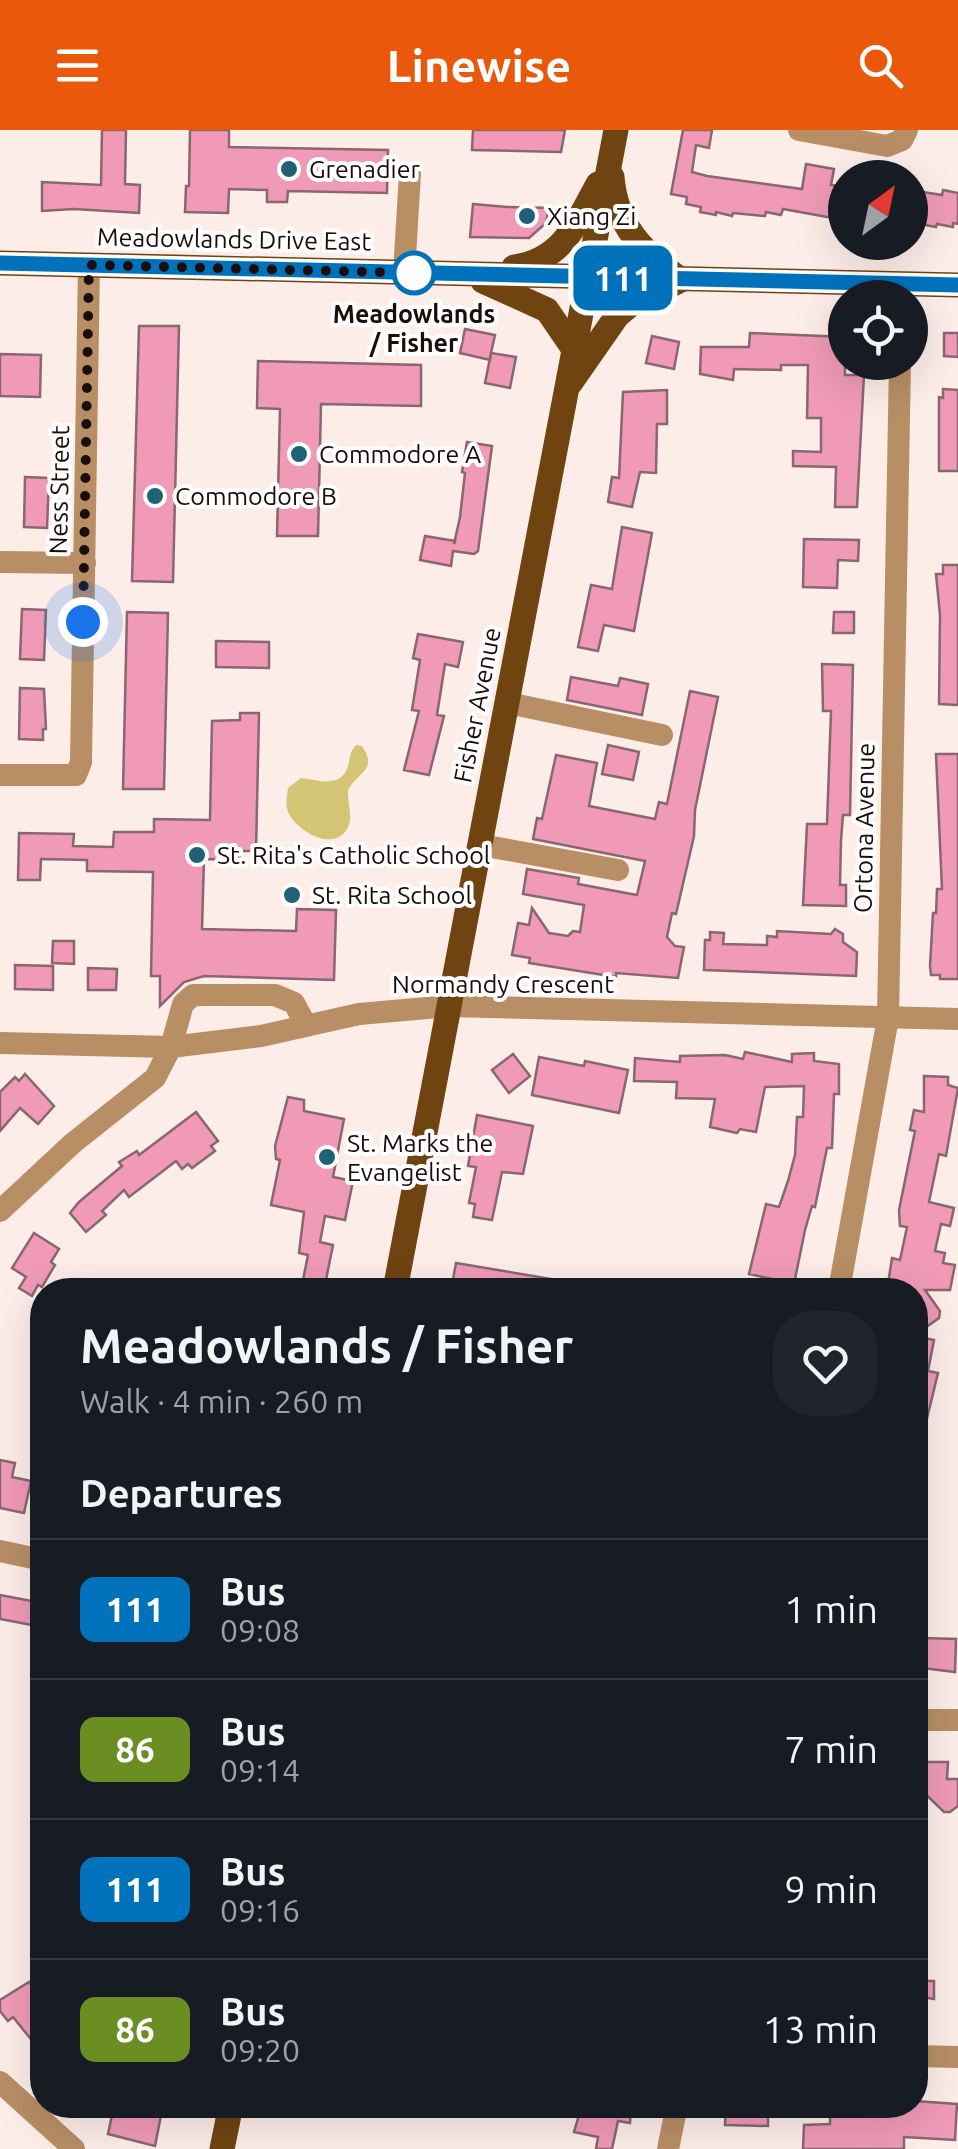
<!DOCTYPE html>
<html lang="en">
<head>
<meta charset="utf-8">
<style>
  :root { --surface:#171b24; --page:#20242c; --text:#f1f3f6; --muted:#9ea1a6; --line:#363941; --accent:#ea580c }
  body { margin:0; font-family:Ubuntu,sans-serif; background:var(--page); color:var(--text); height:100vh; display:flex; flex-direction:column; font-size:38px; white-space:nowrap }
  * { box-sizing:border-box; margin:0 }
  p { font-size:32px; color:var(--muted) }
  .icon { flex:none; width:55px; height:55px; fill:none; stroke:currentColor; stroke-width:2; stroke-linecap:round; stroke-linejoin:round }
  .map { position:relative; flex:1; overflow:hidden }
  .panel { position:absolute; left:30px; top:1148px; width:898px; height:840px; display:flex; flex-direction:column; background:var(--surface); border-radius:40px; box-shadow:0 10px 40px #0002 }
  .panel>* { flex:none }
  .badge { padding:0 20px; border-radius:15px; font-size:35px; line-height:65px }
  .needle { width:65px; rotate:33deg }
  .fabs { position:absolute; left:828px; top:30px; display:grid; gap:20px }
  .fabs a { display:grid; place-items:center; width:100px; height:100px; border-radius:50%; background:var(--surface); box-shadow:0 10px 40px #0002; font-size:50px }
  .you { position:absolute; width:50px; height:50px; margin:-25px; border:8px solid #fff; border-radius:50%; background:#1a73e8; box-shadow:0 0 0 15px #1a73e833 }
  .map>.badge { position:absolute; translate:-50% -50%; box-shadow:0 0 0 5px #fff }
  h2 { padding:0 50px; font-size:38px; line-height:90px }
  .round { display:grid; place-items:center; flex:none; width:105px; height:105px; border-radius:40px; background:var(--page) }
  .head { display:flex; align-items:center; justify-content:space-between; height:170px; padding:0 50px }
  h1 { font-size:48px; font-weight:700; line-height:75px }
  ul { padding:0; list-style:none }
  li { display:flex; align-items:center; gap:30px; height:140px; padding:0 50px; border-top:2px solid var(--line) }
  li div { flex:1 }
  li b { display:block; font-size:38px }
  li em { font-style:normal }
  li .badge { min-width:110px; font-weight:700; text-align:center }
  header { display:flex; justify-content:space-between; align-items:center; height:130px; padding:0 50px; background:var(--accent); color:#fff; font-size:45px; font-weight:700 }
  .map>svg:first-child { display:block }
</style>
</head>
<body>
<header><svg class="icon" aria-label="menu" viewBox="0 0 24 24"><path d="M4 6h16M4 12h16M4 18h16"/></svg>Linewise<svg class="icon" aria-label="search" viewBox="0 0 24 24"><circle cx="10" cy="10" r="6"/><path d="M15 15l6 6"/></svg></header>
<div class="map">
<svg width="958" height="2019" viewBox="0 0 958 2019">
  <rect width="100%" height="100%" fill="#fdede9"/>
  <path fill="#d4c574" d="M356,615l6,1c16,24 -3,25 -14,44 -1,12 6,29 -1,39 -15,24 -51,1 -59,-17 -3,-8 -1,-15 0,-24l13,-10c16,2 38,10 46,-9 4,-10 1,-15 9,-24z"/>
  <g fill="#f09ab8" stroke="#886771" stroke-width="2.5">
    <path d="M102,0h24l-1,54 15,1 -1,28 -65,-4 -32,2v-29l59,3z"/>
    <path d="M190,0h39v17l159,3 -1,43 -99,-2 -1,11h-20v-12l-38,-1 -1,24 -43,-1 1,-26h3z"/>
    <path d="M473,0h92l-4,22 -89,-2z"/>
    <path d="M683,0h29l-3,18 -13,-3 -4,27 15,4 95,13 4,-25 28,5 -3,16 8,1 -6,32 -50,-9 -2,6 -15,-3 -1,4 -32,-3 -1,3 -16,-4v3l-16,-3 1,-5 -15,-3 1,-7 -16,-3z"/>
    <path d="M910,60l32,5 1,-5 15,3v31l-5,-1v4l-16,-3 -1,3 -26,-5z"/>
    <path d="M473,74l34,3 42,1 -3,15 -17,15 -59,-1z"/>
    <path d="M139,196h40l-6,256 -41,-1z"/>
    <path d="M465,199l30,6 -4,18 25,4 -6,31 -25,-5 6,-30 -1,7 -30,-7z"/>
    <path d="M750,203l95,4v38h19l-7,132h-22l1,-40 -43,-1v-15l28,1v-34h-14l1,-53h-27v5l-47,-1 -1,11 -33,-6 1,-27h48z"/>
    <path d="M944,203h14v24l-14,-1z"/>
    <path d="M652,206l27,6 -5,27 -28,-6z"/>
    <path d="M0,224l41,1 -1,42 -40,-1z"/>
    <path d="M258,231l163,4v41l-100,-2 -3,132h-41l3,-127 -23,-1z"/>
    <path d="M943,259l15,1v81h-19v-74l4,1z"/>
    <path d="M667,260v34h-10l-1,49 -16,-1 -8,35 -24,-5 4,-25 7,1 4,-86z"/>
    <path d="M467,312l25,4 -14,105 -4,3 -21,-3 -2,15 -31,-6 5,-24 30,5 -1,3 6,-27 5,-44 -3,-1z"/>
    <path d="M25,347l24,1 -2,50 -23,-1z"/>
    <path d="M622,397l30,6 -18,98 -30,-6 -6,26 -20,-4 13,-62 21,4z"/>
    <path d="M804,409l55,1 -1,21 -20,-1 -1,28 -34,-1z"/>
    <path d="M943,435h15v140l-19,-1 1,-89 -4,-41h7z"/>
    <path d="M22,479l24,1 -2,50 -24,-1z"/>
    <path d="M127,482l41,1 -4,176h-41z"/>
    <path d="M834,482h20v21h-21z"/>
    <path d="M418,504l45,8 -5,25 -13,-3 -8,51 7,1 -15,59 -25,-5 15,-59 -7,-1 8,-50 -7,-2z"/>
    <path d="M216,511l53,1v26l-53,-1z"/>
    <path d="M822,534l31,1 -3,150h-7l-2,26 -1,44h6v21l-43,-1 4,-81h20l4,-113h-8z"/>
    <path d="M571,547l47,9 2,-8 28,6 -6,31 -75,-15z"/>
    <path d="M20,558l24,1 2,40h-3v11l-24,-1z"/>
    <path d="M690,561l28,6 -23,113 -1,26 -18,78 -4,-1 -5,24 8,9 9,1 -6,31 -62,-5v4l-87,-14 1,-5 -18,-3 6,-32 11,2 3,-17 17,25 19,3 5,-5 7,1 4,-27 -61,-11 4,-25 52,9 -1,6 59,11 8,-34 -112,-22 4,-21 5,1 14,-64 41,8 -8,43 66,13 4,-17 8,2z"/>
    <path d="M240,583h19l-3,138h-16l-1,9 -35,-1 -2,70 94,2 1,-22 39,1 -2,70 -130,-4 -20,6 -24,24v-30h-9l2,-104 -66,-1v-11l-46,-1 -1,21h-22l1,-47 55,1 -1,12 40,1 1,-15h40v-13l56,1 2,-99 28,-1z"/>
    <path d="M608,615l31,7 -6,28 -31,-6z"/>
    <path d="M936,624h22v225h-18v-4h-9l-1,-9 3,-53h3l1,-24h5z"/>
    <path d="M835,799l8,5v8l14,10 -1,24 -152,-6 1,-30h5v-8l14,1 -1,11 44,1v-9l10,1v-6l54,3z"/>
    <path d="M53,811h21v23l-22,-1z"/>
    <path d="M15,835l38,1v24l-38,-1z"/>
    <path d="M88,838l29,1 -1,21h-28z"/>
    <path d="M745,922l47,10v-8l22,-1v8l25,3v30h-5l-2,54h-5l-12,59 -3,-1 -7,24 -11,54 -45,-10 17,-70 13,3 9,-26 7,-26 2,-38h6l1,-31 -39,1 -9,45 -16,-3 -3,4 -27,-6 5,-28 -39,-1 1,-16 -43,-1 1,-23 45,4v-6l45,-1 18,4z"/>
    <path d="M513,924l17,22 -21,17 -17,-23z"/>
    <path d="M539,927l45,9 1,-5 43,9 -9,43 -87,-18z"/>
    <path d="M25,944l29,32 -16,18 -18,-16 -20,23v-39l15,-15 4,4z"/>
    <path d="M924,946l24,1v8l10,3 -12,68 -7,-2 -10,48 25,6 -4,18 -9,-2 -6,27 10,2 -2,10 12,2 -5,25h-25l15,21 -1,7 -24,17v-45h-28l5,-32 8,2 7,-33 -7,-1 -1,-16 16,-79 -5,-1 4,-20 10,2z"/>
    <path d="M288,967l16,3v11l40,8 -11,58 20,4 -8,39 -20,-4 -5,26 13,3 -9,45h-23l7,-35 -9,-2 5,-41 -33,-7 9,-45 -4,-1 -1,-13z"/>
    <path d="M196,982l22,29 -7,5 4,5 -23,17 -4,-4 -6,5 -6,-8 -47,36 -5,-7 -22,21 4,4 -20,17 -16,-19 9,-11 43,-36 -3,-4 18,-11 2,4z"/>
    <path d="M477,985l56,11 -10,48 -21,-2 -10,48 -19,-3 2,-13 -6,-1 7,-36 -8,-1z"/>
    <path d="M34,1103l25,16 -8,13 4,3 -13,22 -4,-2 -6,11 -13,-8 7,-11 -14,-9z"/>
    <path d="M456,1133l113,19v8h-118z"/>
    <path d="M915,1206l19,4 -6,31 10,2 -16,66h-7z"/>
    <path d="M0,1330l15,3 -3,14 19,4 -7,32 -24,-5z"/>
    <path d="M0,1465l42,8v24l-42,-8z"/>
    <path d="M923,1508l33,1 -1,33 -33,-4z"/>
    <path d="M915,1632h33l-1,17h11v27l-8,6h-6l-29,-28z"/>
    <path d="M916,1851h18v18l-19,-3z"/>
    <path d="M29,1852l13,18v53l-29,-36 -5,4 -8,-10v-11z"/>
    <path d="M915,1971l42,3 -2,36 -51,-3v12h-101l1,-24 26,-1v-19l81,1 4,-1z"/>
    <path d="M114,1975h49l-8,41 -47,-12z"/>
    <path d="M582,1975h49l-1,18 -12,-2 -6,28h-16l2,-12 -24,-5z"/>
    <path d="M726,1975h42v21l-43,-1z"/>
  </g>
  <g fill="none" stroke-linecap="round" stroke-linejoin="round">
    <g stroke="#b88e65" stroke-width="22">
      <path d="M799,0l88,16 15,-6 5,-10"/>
      <path d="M404,143l6,-99"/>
      <path d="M0,432l85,1"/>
      <path d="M508,573l154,32"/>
      <path d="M0,645h76l5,-13 8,-497"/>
      <path d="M481,715l137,25"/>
      <path d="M0,913l171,4 90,-11 98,-22 91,-8 508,13"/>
      <path d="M0,1081l73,-68 82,-65 16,-31 12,-43 10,-9h82l19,8 12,22"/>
      <path d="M839,1160l49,-272 12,-656"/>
      <path d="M0,1421l42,9"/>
      <path d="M915,1590h43"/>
      <path d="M915,1926l43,1"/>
      <path d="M0,1952l74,67"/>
      <path d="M668,2019l9,-44"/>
    </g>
    <g stroke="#6f4411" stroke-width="25">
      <path d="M612,47c4,49 31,75 69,103"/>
      <path d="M0,133l958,22"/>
      <path d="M514,137c49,-7 62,-43 84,-83"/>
      <path d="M483,151l64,29 26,38"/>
      <path d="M571,252l46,-66 13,-11 47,-23"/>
      <path d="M395,1160l221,-1160"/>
      <path d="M222,2019l9,-44"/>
    </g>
  </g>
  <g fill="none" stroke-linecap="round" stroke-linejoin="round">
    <defs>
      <path id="line" d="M0,133l958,22"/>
    </defs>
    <use href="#line" stroke="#fff" stroke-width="22"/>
    <use href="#line" stroke="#0072bc" stroke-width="15"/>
    <path stroke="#1a0d0b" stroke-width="10" stroke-dasharray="0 18" d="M83,492l6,-357 325,8"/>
  </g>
  <g fill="#216176" stroke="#fff" stroke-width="4">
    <circle cx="289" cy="39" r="10"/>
    <circle cx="527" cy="86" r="10"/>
    <circle cx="299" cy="324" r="10"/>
    <circle cx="155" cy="366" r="10"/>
    <circle cx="197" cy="725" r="10"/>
    <circle cx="292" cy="765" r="10"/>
    <circle cx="327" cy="1027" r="10"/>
  </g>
  <circle fill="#fff" stroke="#0072bc" stroke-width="5" cx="414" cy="143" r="20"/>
  <g text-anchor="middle" stroke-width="8" stroke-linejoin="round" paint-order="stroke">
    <g font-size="25" fill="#1a0d0b" stroke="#fff" text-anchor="start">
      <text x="309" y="48">Grenadier</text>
      <text x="547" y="95">Xiang Zi</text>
      <text x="319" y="333">Commodore A</text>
      <text x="175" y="375">Commodore B</text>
      <text x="217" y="734">St. Rita's Catholic School</text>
      <text x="312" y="774">St. Rita School</text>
      <text x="347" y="1022">St. Marks the<tspan x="347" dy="29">Evangelist</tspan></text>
    </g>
    <g font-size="25" fill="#1a0d0b" stroke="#fff">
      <text transform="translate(234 109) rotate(1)" y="9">Meadowlands Drive East</text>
      <text transform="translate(59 360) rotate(-89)" y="9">Ness Street</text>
      <text transform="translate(477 575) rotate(-79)" y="9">Fisher Avenue</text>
      <text transform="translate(864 698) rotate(-89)" y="9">Ortona Avenue</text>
      <text x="503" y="863">Normandy Crescent</text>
    </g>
    <g font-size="25" font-weight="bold" fill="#1a0d0b" stroke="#fff">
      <text x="414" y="193">Meadowlands<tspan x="414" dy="29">/ Fisher</tspan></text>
    </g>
  </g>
</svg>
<div class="fabs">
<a><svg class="needle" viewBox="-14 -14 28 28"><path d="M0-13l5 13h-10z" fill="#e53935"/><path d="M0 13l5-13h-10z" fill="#9ea1a6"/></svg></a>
<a><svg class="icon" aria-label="locate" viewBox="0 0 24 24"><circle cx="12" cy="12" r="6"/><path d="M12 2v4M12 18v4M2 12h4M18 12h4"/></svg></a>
</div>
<div class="you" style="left:83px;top:492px"></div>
<b class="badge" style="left:623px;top:148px;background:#0072bc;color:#fff">111</b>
<section class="panel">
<div class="head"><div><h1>Meadowlands / Fisher</h1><p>Walk · 4 min · 260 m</p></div><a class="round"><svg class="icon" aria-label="heart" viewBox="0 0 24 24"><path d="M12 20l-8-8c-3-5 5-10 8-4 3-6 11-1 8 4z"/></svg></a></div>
<h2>Departures</h2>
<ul>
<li><span class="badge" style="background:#0072bc;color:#fff">111</span><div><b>Bus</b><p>09:08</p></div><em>1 min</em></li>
<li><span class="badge" style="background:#6b8e23;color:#fff">86</span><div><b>Bus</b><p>09:14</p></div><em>7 min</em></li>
<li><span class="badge" style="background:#0072bc;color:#fff">111</span><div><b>Bus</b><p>09:16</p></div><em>9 min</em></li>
<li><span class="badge" style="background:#6b8e23;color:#fff">86</span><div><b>Bus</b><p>09:20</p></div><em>13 min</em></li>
</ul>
</section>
</div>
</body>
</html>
